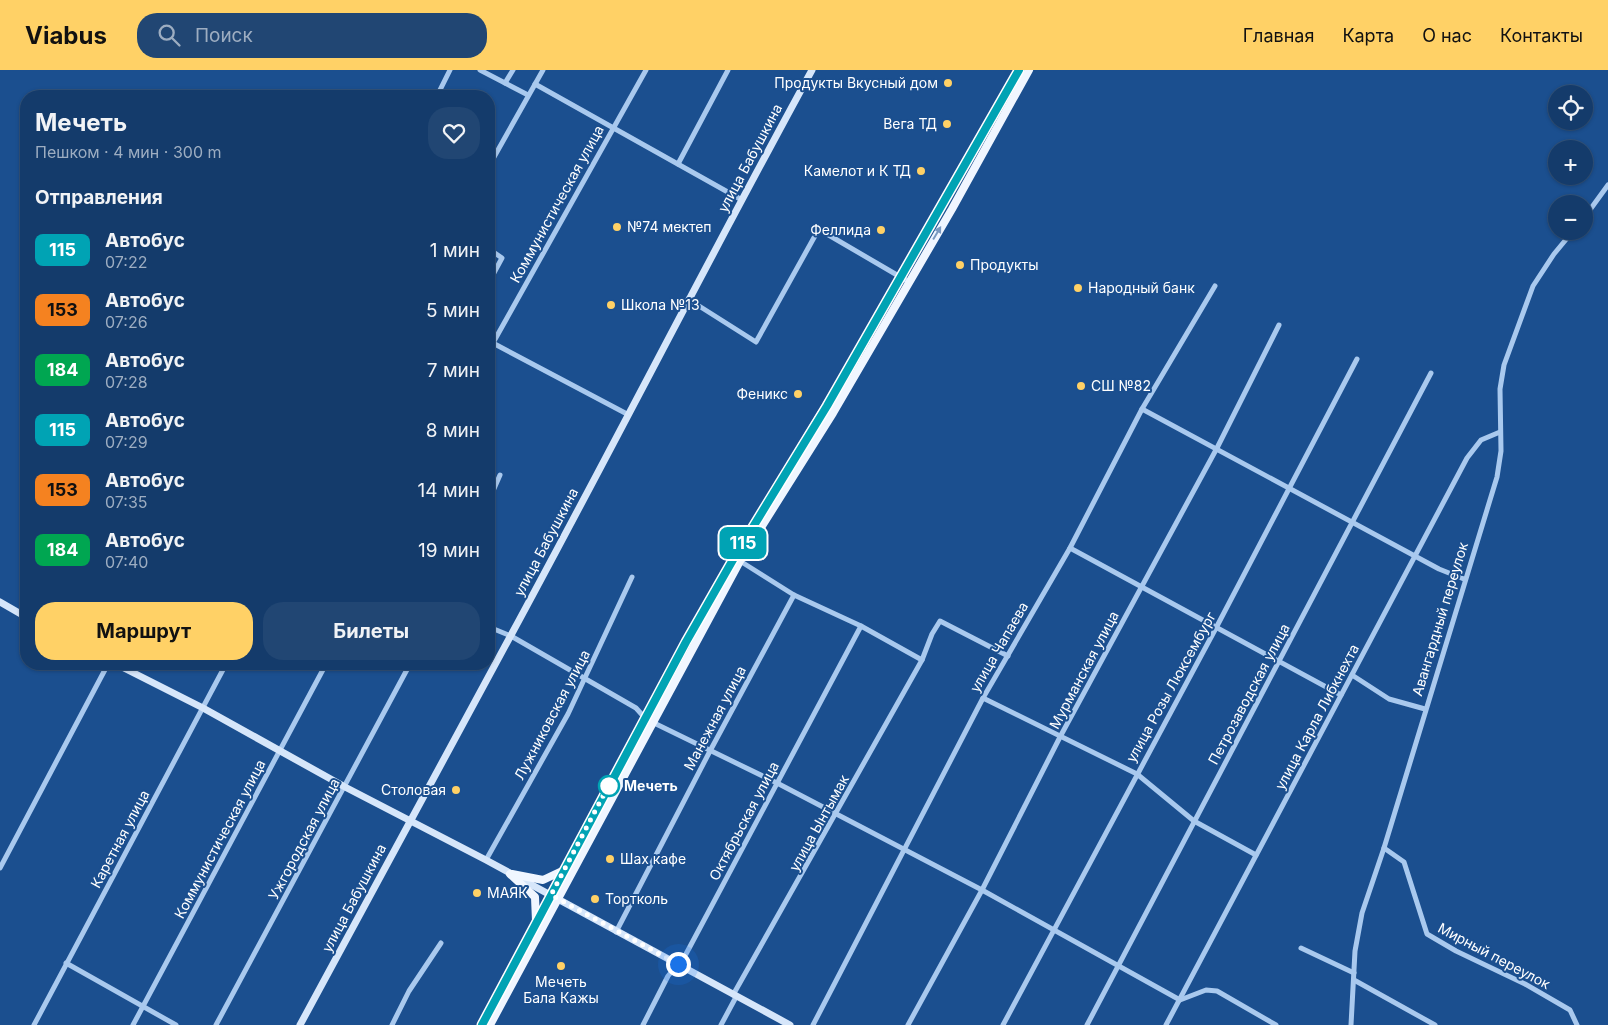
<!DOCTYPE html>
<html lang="ru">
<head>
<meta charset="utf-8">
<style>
  :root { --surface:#143b6b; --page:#214673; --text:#f1f3f6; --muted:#9dadc1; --line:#33557e; --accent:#ffd166 }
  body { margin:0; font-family:Inter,sans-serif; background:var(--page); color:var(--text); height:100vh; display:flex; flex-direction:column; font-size:19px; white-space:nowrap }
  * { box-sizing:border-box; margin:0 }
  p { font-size:16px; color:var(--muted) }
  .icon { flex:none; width:28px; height:28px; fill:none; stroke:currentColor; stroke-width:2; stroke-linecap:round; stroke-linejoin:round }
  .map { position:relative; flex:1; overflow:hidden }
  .panel { position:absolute; left:20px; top:20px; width:475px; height:580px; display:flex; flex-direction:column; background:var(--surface); border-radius:20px; box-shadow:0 1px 4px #0004,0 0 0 1px var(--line) }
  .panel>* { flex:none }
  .badge { padding:0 10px; border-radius:8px; font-size:18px; line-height:32px }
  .buttons { position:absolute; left:1548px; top:15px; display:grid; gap:10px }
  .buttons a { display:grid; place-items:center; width:45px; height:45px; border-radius:50%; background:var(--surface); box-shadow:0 1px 4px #0004,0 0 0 1px var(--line); font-size:25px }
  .you { position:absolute; width:25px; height:25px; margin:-12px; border:4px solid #fff; border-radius:50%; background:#1a73e8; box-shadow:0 0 0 8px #1a73e833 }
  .map>.badge { position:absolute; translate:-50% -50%; box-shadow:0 0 0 2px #fff }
  h2 { padding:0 15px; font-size:19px; line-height:45px }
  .round { display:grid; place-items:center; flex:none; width:52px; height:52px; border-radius:20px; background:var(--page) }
  .summary { display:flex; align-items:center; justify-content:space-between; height:85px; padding:0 15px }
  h1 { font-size:24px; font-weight:700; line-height:38px }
  .button { display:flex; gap:10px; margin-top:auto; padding:10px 15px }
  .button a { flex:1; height:58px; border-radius:20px; background:var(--accent); color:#111; font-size:20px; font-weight:700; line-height:58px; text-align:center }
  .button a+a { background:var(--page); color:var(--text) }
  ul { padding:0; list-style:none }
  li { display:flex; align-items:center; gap:15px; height:60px; padding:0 15px }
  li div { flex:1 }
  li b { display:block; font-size:19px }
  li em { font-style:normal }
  li .badge { min-width:55px; font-weight:700; text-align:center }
  header { display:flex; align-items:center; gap:30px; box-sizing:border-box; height:70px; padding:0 25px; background:var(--accent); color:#111 }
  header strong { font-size:24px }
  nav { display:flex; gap:28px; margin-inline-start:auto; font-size:18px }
  .search { width:350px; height:45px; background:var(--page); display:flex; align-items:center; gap:12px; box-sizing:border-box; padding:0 18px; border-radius:20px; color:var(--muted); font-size:19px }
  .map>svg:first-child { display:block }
</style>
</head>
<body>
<header>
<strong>Viabus</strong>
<div class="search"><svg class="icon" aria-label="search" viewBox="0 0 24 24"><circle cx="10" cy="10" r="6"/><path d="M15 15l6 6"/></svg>Поиск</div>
<nav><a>Главная</a><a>Карта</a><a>О нас</a><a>Контакты</a></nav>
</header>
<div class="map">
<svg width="1608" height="955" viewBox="0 0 1608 955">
  <rect width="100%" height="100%" fill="#1b4f8f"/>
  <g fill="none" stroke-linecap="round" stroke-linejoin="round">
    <g stroke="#a9c9ee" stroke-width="5">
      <path d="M480,0l25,13 8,-13"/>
      <path d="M505,13l23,12"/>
      <path d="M535,14l207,116"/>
      <path d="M437,26l13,-26"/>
      <path d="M678,94l50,-94"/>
      <path d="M489,96l54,-96"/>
      <path d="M1584,148l24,-33"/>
      <path d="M489,179l13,9 -13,24"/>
      <path d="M688,229l68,43 60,-108 4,-4 89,52"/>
      <path d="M489,271l138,73"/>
      <path d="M489,280l157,-280"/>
      <path d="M1142,339l297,160 25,10"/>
      <path d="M489,430l11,-25"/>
      <path d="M1070,478l271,147"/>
      <path d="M740,491l54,34 67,31 61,34"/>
      <path d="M489,557l22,9 125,72 9,10"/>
      <path d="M1352,605l37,24 36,10"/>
      <path d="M983,628l154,76 57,47 62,34"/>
      <path d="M652,652l125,61 205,107 198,110 26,-10 11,1 59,34"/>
      <path d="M1384,778l20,14 23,72 29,17 69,33 45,26 7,15"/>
      <path d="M486,790l82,-146 64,-137"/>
      <path d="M0,798l108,-204"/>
      <path d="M616,862l94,-181 84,-156"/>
      <path d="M1301,878l53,25"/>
      <path d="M66,893l110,62"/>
      <path d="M1354,910l81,45"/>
      <path d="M733,925l189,-335 10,-26 8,-13 68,35"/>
      <path d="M34,955l192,-361"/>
      <path d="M133,955l193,-361"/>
      <path d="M216,955l194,-361"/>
      <path d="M392,955l17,-34 32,-48"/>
      <path d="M643,955l25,-49 18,-22 175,-328"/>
      <path d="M721,955l15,-28"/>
      <path d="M813,955l170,-327 87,-150 72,-139 73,-123"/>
      <path d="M908,955l74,-135 78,-153 157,-289 62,-123"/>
      <path d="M1003,955l213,-397 141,-269"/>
      <path d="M1087,955l344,-652"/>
      <path d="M1166,955l301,-567 14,-18 19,-8"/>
      <path d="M1351,955l4,-74 7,-38 22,-65 113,-371 4,-26 -1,-62 4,-24 29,-79 21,-32 19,-23"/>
    </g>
    <g stroke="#d6e6fa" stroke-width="7">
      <path d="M0,532l26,15"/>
      <path d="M116,594l87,44 142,79 141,73 304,165"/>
      <path d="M300,955c69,-130 141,-258 210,-388 102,-188 199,-379 302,-567"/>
    </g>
    <g stroke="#f0f6ff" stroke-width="8">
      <path d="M510,804l25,23 1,24"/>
      <path d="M512,804l31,6 19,-9"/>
      <path d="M482,955l204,-383 48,-84 120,-199 165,-289"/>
      <path d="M490,955l250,-464 93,-148 119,-204 77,-139"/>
    </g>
  </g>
  <defs><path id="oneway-solid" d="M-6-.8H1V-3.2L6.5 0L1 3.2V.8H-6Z" transform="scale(1.25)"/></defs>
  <use fill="#7b9ac1" href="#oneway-solid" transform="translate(937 163) rotate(-59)"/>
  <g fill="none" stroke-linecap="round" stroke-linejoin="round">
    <defs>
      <path id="line" d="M482,955l204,-383 48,-84 93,-152 192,-336"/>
    </defs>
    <use href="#line" stroke="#fff" stroke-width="11"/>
    <use href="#line" stroke="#00a3b4" stroke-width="8"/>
    <path stroke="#fff" stroke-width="5" stroke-dasharray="0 9" d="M609,716l3,-7 -61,116 127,69"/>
  </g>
  <g fill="#ffd166" stroke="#1b4f8f" stroke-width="2">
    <circle cx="948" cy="13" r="5"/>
    <circle cx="947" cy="54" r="5"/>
    <circle cx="921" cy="101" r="5"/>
    <circle cx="617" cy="157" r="5"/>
    <circle cx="881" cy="160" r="5"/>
    <circle cx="960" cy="195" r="5"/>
    <circle cx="1078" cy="218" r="5"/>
    <circle cx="611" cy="235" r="5"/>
    <circle cx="1081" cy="316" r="5"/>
    <circle cx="798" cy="324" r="5"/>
    <circle cx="456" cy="720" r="5"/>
    <circle cx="610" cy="789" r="5"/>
    <circle cx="477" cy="823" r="5"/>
    <circle cx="595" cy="829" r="5"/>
    <circle cx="561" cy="896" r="5"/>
  </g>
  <circle fill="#fff" stroke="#00a3b4" stroke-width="2.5" cx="609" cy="716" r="10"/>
  <g text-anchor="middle" stroke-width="4" stroke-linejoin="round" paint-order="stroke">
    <g font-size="14" fill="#fff" stroke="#1b4f8f" text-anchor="start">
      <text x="938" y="18" text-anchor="end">Продукты Вкусный дом</text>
      <text x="937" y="59" text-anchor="end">Вега ТД</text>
      <text x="911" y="106" text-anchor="end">Камелот и К ТД</text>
      <text x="627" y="162">№74 мектеп</text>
      <text x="871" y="165" text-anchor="end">Феллида</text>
      <text x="970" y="200">Продукты</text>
      <text x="1088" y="223">Народный банк</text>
      <text x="621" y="240">Школа №13</text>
      <text x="1091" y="321">СШ №82</text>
      <text x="788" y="329" text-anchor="end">Феникс</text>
      <text x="446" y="725" text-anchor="end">Столовая</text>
      <text x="620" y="794">Шах кафе</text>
      <text x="487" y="828">МАЯК</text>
      <text x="605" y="834">Тортколь</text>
      <text x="561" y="917" text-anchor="middle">Мечеть<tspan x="561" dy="16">Бала Кажы</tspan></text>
    </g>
    <g font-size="14" fill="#fff" stroke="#1b4f8f">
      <text transform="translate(750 88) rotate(-62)" y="5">улица Бабушкина</text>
      <text transform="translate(557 134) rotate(-61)" y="5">Коммунистическая улица</text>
      <text transform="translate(546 472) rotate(-62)" y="5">улица Бабушкина</text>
      <text transform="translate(1440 549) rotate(-73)" y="5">Авангардный переулок</text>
      <text transform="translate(999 577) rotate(-60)" y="5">улица Чапаева</text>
      <text transform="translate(1084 600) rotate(-62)" y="5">Мурманская улица</text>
      <text transform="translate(1171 617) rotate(-61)" y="5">улица Розы Люксембург</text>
      <text transform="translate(1249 624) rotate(-62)" y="5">Петрозаводская улица</text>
      <text transform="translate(552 645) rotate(-62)" y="5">Лужниковская улица</text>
      <text transform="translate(1317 647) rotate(-62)" y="5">улица Карла Либкнехта</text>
      <text transform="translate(715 648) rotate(-62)" y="5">Манежная улица</text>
      <text transform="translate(744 751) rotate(-62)" y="5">Октябрьская улица</text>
      <text transform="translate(819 753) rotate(-61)" y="5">улица Ынтымак</text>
      <text transform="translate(120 769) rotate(-62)" y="5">Каретная улица</text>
      <text transform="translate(220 769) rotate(-62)" y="5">Коммунистическая улица</text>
      <text transform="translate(304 769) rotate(-62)" y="5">Ужгородская улица</text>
      <text transform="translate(354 828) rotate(-62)" y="5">улица Бабушкина</text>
      <text transform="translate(1494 886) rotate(28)" y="5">Мирный переулок</text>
    </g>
    <g font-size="14" font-weight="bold" fill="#fff" stroke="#1b4f8f" text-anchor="start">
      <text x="624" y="721">Мечеть</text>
    </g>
  </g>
</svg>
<div class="buttons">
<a><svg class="icon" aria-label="locate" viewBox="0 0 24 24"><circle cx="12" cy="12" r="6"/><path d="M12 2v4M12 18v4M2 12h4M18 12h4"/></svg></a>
<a>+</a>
<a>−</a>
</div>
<div class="you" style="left:678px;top:894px"></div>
<b class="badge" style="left:743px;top:473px;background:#00a3b4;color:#fff">115</b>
<section class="panel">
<div class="summary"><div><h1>Мечеть</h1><p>Пешком · 4 мин · 300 m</p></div><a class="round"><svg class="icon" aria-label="heart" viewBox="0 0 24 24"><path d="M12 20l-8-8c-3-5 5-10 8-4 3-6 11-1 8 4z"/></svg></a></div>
<h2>Отправления</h2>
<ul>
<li><span class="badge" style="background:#00a3b4;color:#fff">115</span><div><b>Автобус</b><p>07:22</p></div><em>1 мин</em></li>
<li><span class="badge" style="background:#f58220;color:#111">153</span><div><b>Автобус</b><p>07:26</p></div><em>5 мин</em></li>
<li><span class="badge" style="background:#00a651;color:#fff">184</span><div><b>Автобус</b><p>07:28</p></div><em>7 мин</em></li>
<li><span class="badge" style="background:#00a3b4;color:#fff">115</span><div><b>Автобус</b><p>07:29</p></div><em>8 мин</em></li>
<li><span class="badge" style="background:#f58220;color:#111">153</span><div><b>Автобус</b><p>07:35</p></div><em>14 мин</em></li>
<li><span class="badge" style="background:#00a651;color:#fff">184</span><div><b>Автобус</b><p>07:40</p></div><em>19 мин</em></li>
</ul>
<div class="button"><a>Маршрут</a><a>Билеты</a></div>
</section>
</div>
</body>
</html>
